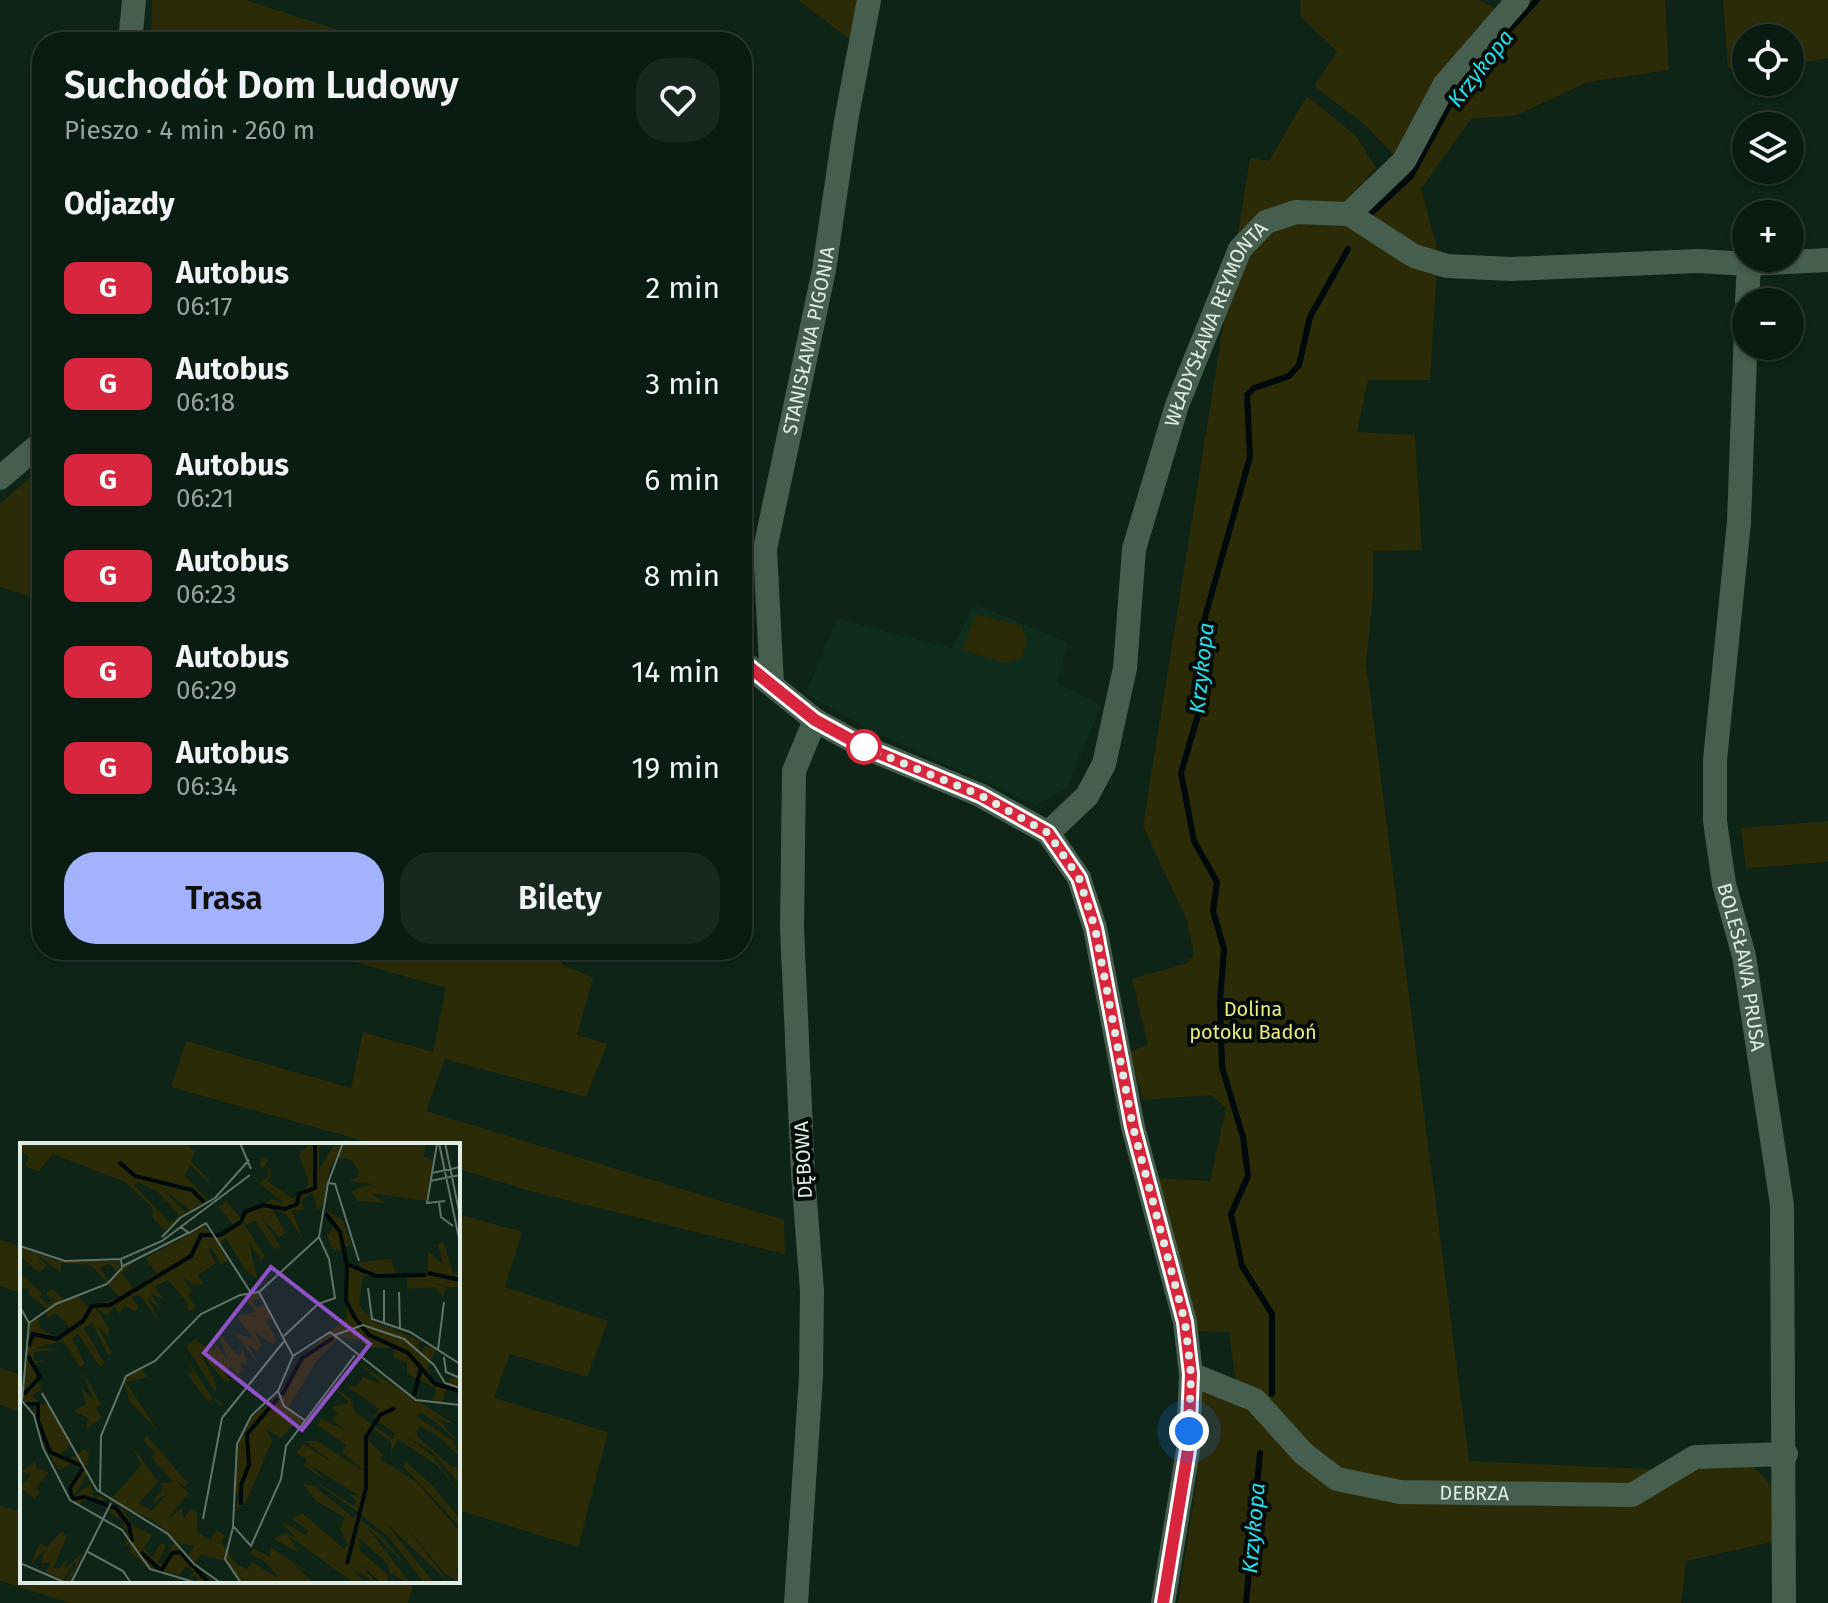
<!DOCTYPE html>
<html lang="pl">
<head>
<meta charset="utf-8">
<style>
  :root { --surface:#0a1b11; --page:#18281f; --text:#f1f3f6; --muted:#99a19f; --line:#2a3931; --accent:#a3b2fd }
  body { margin:0; font-family:"Fira Sans",sans-serif; background:var(--page); color:var(--text); height:100vh; display:flex; flex-direction:column; font-size:30px; white-space:nowrap }
  * { box-sizing:border-box; margin:0 }
  p { font-size:26px; color:var(--muted) }
  .icon { flex:none; width:44px; height:44px; fill:none; stroke:currentColor; stroke-width:2; stroke-linecap:round; stroke-linejoin:round }
  .map { position:relative; flex:1; overflow:hidden }
  .sheet { position:absolute; left:32px; top:32px; width:720px; height:928px; display:flex; flex-direction:column; background:var(--surface); border-radius:32px; box-shadow:0 2px 6px #0004,0 0 0 2px var(--line) }
  .sheet>* { flex:none }
  .badge { padding:0 16px; border-radius:12px; font-size:28px; line-height:52px }
  .tools { position:absolute; left:1732px; top:24px; display:grid; gap:16px }
  .tools a { display:grid; place-items:center; width:72px; height:72px; border-radius:50%; background:var(--surface); box-shadow:0 2px 6px #0004,0 0 0 2px var(--line); font-size:40px }
  .you { position:absolute; width:40px; height:40px; margin:-20px; border:6px solid #fff; border-radius:50%; background:#1a73e8; box-shadow:0 0 0 12px #1a73e833 }
  .map>.badge { position:absolute; translate:-50% -50%; box-shadow:0 0 0 4px #fff }
  h2 { padding:0 32px; font-size:30px; line-height:72px }
  .round { display:grid; place-items:center; flex:none; width:84px; height:84px; border-radius:32px; background:var(--page) }
  .overview { display:flex; align-items:center; justify-content:space-between; height:136px; padding:0 32px }
  h1 { font-size:38px; font-weight:600; line-height:60px }
  .primary-button { display:flex; gap:16px; margin-top:auto; padding:16px 32px }
  .primary-button a { flex:1; height:92px; border-radius:32px; background:var(--accent); color:#111; font-size:32px; font-weight:600; line-height:92px; text-align:center }
  .primary-button a+a { background:var(--page); color:var(--text) }
  ul { padding:0; list-style:none }
  li { display:flex; align-items:center; gap:24px; height:96px; padding:0 32px }
  li div { flex:1 }
  li b { display:block; font-size:30px }
  li em { font-style:normal }
  li .badge { min-width:88px; font-weight:700; text-align:center }
  .map>svg:first-child { display:block }
</style>
</head>
<body>
<div class="map">
<svg width="1828" height="1603" viewBox="0 0 1828 1603">
  <rect width="100%" height="100%" fill="#0d2417"/>
  <path fill="#0e2d1c" d="M975,604l93,39 -11,40 44,22 -34,83 -31,17 -164,-74 -66,-37 31,-75 115,29z"/>
  <g fill="#2c2b07">
    <path d="M152,0h94l89,29 29,13h-213z"/>
    <path d="M798,0h63l-9,41z"/>
    <path d="M1301,0h178l19,10 -102,147 -33,-34 -49,-37 23,-34 -37,-36z"/>
    <path d="M1526,0h139l4,70 -81,12 -71,33 -46,4 -50,70 17,63 -8,128h-62l-11,52 58,3 7,115 -49,1v44l-7,69 103,797 221,10 50,-12c42,23 32,39 32,83l-86,19 -5,42h-503l19,-125 5,-90 36,10 -9,-66 -31,-1 -40,-153 52,3 16,-73 -15,-13 -68,5 -14,-48 19,-8 -16,-65 55,-16 7,-9 -7,-33 -44,-95 107,-668 19,3 38,-65 49,40 20,32 -11,11 32,5 53,-89z"/>
    <path d="M1723,0h105v58l-38,7v-27h-44v29l-18,1z"/>
    <path d="M42,467v133l-42,-13v-83z"/>
    <path d="M976,614l46,12 5,18 -7,15 -14,4 -44,-13z"/>
    <path d="M1828,821v41l-82,6 -5,-40z"/>
    <path d="M313,950l247,2 2,12 31,14 -16,57 30,9 -21,53 -141,-38 -19,52 358,109 1,34 -251,-62 -76,-23v-24h-79l-208,-58 15,-46 165,47 12,-56 70,20 13,-64z"/>
    <path d="M458,1214l64,18 -17,55 103,34 -21,56 -77,-23 -16,44 114,34 -30,115 -120,-37z"/>
    <path d="M0,1240l22,6v47l-22,-7z"/>
    <path d="M0,1368l22,7v38l-22,-8z"/>
    <path d="M0,1506l22,6v69h392l-6,22h-337l-71,-22z"/>
  </g>
  <g fill="none" stroke-linecap="round" stroke-linejoin="round">
    <g stroke="#00090b" stroke-width="6">
      <path d="M1494,46l43,-46"/>
      <path d="M1370,214l41,-38 40,-74 30,-42"/>
      <path d="M1272,1394v-80l-30,-48 -11,-52 17,-38 -5,-39 -21,-70 -2,-65 4,-53 -11,-38 4,-29 -23,-41 -13,-68 17,-58 7,-98 45,-160 -3,-62 7,-7 35,-12 10,-11 11,-48 38,-68"/>
      <path d="M1246,1603l14,-150"/>
    </g>
    <g stroke="#465e4e" stroke-width="24">
      <path d="M1349,214l55,-53 41,-77 73,-84"/>
      <path d="M1747,302l2,-38"/>
      <path id="s1" d="M1746,329l-7,193 -24,238v61l9,63 20,72 38,249 2,398"/>
      <path d="M742,661l73,59 49,27 116,48 68,38 31,45 16,50 38,199 52,195 6,52 -3,76 -25,153"/>
      <path id="s2" d="M772,684l-7,-135 59,-279 22,-149 23,-121"/>
      <path id="s3" d="M1048,833l39,-37 17,-32 21,-96 9,-119 43,-144 63,-156 26,-27 30,-10 53,2 65,42 33,10 64,3 187,-8 51,3 79,-4"/>
      <path id="s4" d="M1191,1374l64,26 49,54 33,25 63,13 232,3 63,-38 91,-3"/>
      <path d="M796,1603l15,-227 1,-85 -9,-117 -11,-246 2,-157 21,-51"/>
    </g>
    <g stroke="#465e4e" stroke-width="24">
      <path d="M130,42l4,-42"/>
      <path d="M0,478l42,-36"/>
    </g>
  </g>
  <g fill="none" stroke-linecap="round" stroke-linejoin="round">
    <defs>
      <path id="line" d="M742,661l73,59 49,27 116,48 68,38 31,45 16,50 38,199 52,195 6,52 -3,76 -25,153"/>
    </defs>
    <use href="#line" stroke="#fff" stroke-width="18"/>
    <use href="#line" stroke="#d7263d" stroke-width="12"/>
    <path stroke="#deece3" stroke-width="8" stroke-dasharray="0 14.4" d="M864,747l116,48 68,38 31,45 16,50 38,199 52,195 6,52 -2,57"/>
  </g>
  <circle fill="#fff" stroke="#d7263d" stroke-width="4" cx="864" cy="747" r="16"/>
  <g text-anchor="middle" stroke-width="8" stroke-linejoin="round" paint-order="stroke">
    <g font-size="20" fill="#deece3" stroke="#030b06">
      <text dy="7" stroke="none"><textPath href="#s3" startOffset="548">WŁADYSŁAWA REYMONTA</textPath></text>
      <text dy="7" stroke="none"><textPath href="#s2" startOffset="348">STANISŁAWA PIGONIA</textPath></text>
      <text dy="7" stroke="none"><textPath href="#s1" startOffset="642">BOLESŁAWA PRUSA</textPath></text>
      <text transform="translate(803 1160) rotate(-93)" y="7">DĘBOWA</text>
      <text dy="7" stroke="none"><textPath href="#s4" startOffset="322">DEBRZA</textPath></text>
    </g>
    <g font-size="20" fill="#ebeb7c" stroke="#030b06">
      <text x="1253" y="1016">Dolina<tspan x="1253" dy="23">potoku Badoń</tspan></text>
    </g>
    <g font-size="22" font-style="italic" fill="#27ddec" stroke="#030b06">
      <text transform="translate(1480 68) rotate(-52)" y="8">Krzykopa</text>
      <text transform="translate(1201 668) rotate(-84)" y="8">Krzykopa</text>
      <text transform="translate(1253 1528) rotate(-85)" y="8">Krzykopa</text>
    </g>
  </g>
  <g transform="translate(20 1143)">
    <rect width="440" height="440" fill="#0d2417"/>
    <path d="M3,0h163l9,9 -4,9 28,31 -29,-27 -5,11 23,24 -17,11 -29,-23 24,26 -21,16 -12,-12 -1,-11 -27,-25 -72,-28 -14,17 -14,-5 4,-9 -8,-6zM118,39l20,10 22,24 -10,7 -36,-38zM291,0h8v27l16,-27h8l-14,29 -6,33 -5,6 -6,-19 -11,9 3,8 -12,2 11,28 -19,-27 -12,-3 14,24 -7,4 -18,-20 20,30 -6,3 -20,-29 -10,4 20,32 -4,3 -12,-17 8,35 -11,-7 -20,-33 -7,6 9,16 -7,4 -9,-16 -4,1 8,14 -18,12 6,9 -11,1 -10,-9 9,16 -4,3 8,13 -4,2 -5,1 1,-7 -20,-24 -13,6 9,14 -14,-7 11,16 -13,-10 12,24 -20,-28 -8,2 7,11 -5,3 -9,-5 -6,8 -4,-7 -8,8 -12,-8 15,23 -2,6 -11,-11 15,28 -4,2 -16,-32 -8,5 21,36 -5,3 -22,-33 -6,4 13,26 -5,3 -17,-26 -29,7 30,1 -30,3v9l12,-1 -12,4 7,26 -9,5 9,10 5,-2 16,22 8,20 -10,11 8,4 17,-11 4,5 -3,21 -12,22 17,-14 3,15 7,-2 8,9 -26,-5 -5,6 -4,-2 -6,-19 13,-16 -11,-5 -11,6 -15,-24v-14l-11,-20 3,-8 -10,2 -4,-11 8,-72 8,-5 3,11 14,8 15,-9 -14,-15 -10,5 1,-9 -18,-14v-6l-9,-1v-9l3,-3 19,17 -2,4 9,8 5,-4 -8,-7 5,-6 14,12 12,-5 12,13 30,-11 -28,-32 -30,-2v10l-25,-19 14,15 -4,-3 -7,7 -19,-17v-9l37,14h64l-3,12 -8,-9 -10,3 9,16 14,-16 13,-6 -14,12 12,16 22,-16 -11,-15 48,-25 8,-10 14,13 18,-11 -14,-18 7,-6 14,16 32,-18 13,5 -26,-21 9,-6v-9h-4l-5,-3 3,-7 6,2 -4,7 5,1 2,8 -4,5 26,18 11,-9 5,-6 -10,-30zM325,0h80l-1,14 9,3 -7,41 -55,-8 14,10 -27,-2 -7,-10 22,-7 -25,-3 10,-4 1,-6 -9,-12 -12,-1zM305,66l18,12 9,25h-7l3,18 5,4 7,1 -1,-7 32,-3 5,16 32,-1v-23l15,13 -5,-20 6,-1 9,31 7,-5v18h-15l-1,11 -9,-11 -28,2v-11l-44,-2 -4,29 14,16 48,20 -4,5 4,6 6,-7 9,5 -9,18 8,16 12,3 4,-10 7,1 2,14 -13,-4 -5,15h-9l3,-15 -29,-14v-11l-14,-6 1,-9h-25l-7,-5 3,-10 -7,8 -18,-4 -23,23 -28,47 15,12 -2,6 -6,-3 -15,16 -15,-9 6,12 -25,59 -12,12 5,-17 -7,-4 5,-48 10,-23 32,-26 18,-34 48,-42v-55l-4,-14 -9,1 -6,-14 9,-13zM238,151l3,4 -9,3 5,7 7,-4 9,15 -7,2 11,19 -5,4 -18,-13 8,14 -5,6 -9,-6 13,23 -26,-35 18,6 -16,-23 18,-4 -11,-17zM197,188l22,26 4,-8 5,15 -9,-1 5,7 -7,5 -6,-8 -7,5 6,8 -4,3 -26,-31 16,32v9l-30,-47 9,-7 16,12 4,-3 -3,-10 16,23zM161,206l29,46 13,9 -2,3 -8,-9 -5,4 -20,-27 5,-4zM339,220l95,61 -15,-4 21,24 -26,-23 -13,-8 -5,3 38,26 6,15 -23,-22 -26,-13 8,5 -2,9 36,32 4,-2 3,18 -29,-33 -27,-16 30,22 26,37 -22,-28 -40,-27 -7,13v-10l-17,-12 -7,9 16,16 -3,4 37,23 43,50v36l-5,-1 5,16 -17,-11 -38,-47 44,58 -64,-61 49,61h-10l-35,-46 -28,-22 -1,5 21,15 25,30 -39,-38 43,56 -20,-10 -2,-9 -30,-27 2,14 27,23 1,9h-8l-20,-20 16,20 -23,-14 13,14 -16,-3 -61,-44 10,17 -25,-14 8,-5h6l8,4 -15,-17 25,14 2,-5 -17,-11 11,-6 41,35 5,-3 -8,-16 4,-12 -28,-16 -13,-17 11,2 40,32 5,-5 -55,-39 50,32 2,-5 -7,-6h9l-47,-29 15,15 -22,-15 3,-7 -11,-6 7,-9 30,19 -28,-22h12l48,31 -23,-20 4,-7 -29,-20 4,-6 23,10 -13,-10 8,-5 -8,-6 18,-6 -19,-17 20,13 6,15 37,26 2,-5 -22,-17 6,-8 -34,-24 11,2 7,-10 20,8zM61,226l20,35 -5,4 6,10 -16,11 2,-11 -14,-7 12,-7 -5,-17 13,14zM122,226l6,8 -22,5 31,48 -27,-28 -6,-18 3,-7zM127,293l41,47 -3,4 -12,-9 16,15 -23,28 16,-13 2,10 7,-9 6,4v19l13,8 7,-10 8,6 -4,6 16,23 10,4 5,-7 26,16 -11,-15 -17,-9 3,-6 17,9v-10l56,36 -34,-20 22,20h-72l-16,-22 -25,-6 -7,9 -5,-8 5,-10 -15,-3 -26,-23 -43,-19 31,-36 -9,-19 26,36 -19,21 13,8 16,-18 -17,11 12,-16 -3,-4 13,-2 -22,-25 4,-4 -12,-13zM16,318v7l13,4 -13,16 4,4 -5,7 -15,-11 11,-14 -11,-2zM386,319l26,23 28,34v8l-57,-61zM92,361l12,6 8,15 20,10 -8,13 8,9 9,-14 5,3 -9,17 5,1 13,-23 12,21 29,21h-18l-2,-8 -8,4 6,-7 -8,-6 -7,9 -31,-8 -18,-15v-9l-4,4 1,-19 -5,2 3,-7 -15,-10 1,-6 13,12zM42,388l5,5 -13,31 5,2 8,-11 -2,11 18,-17 -14,31 -4,-2 10,-14v-6l-12,19 -18,-8 6,-9h-10l4,-14 -15,17 10,-23 7,4z" fill="#2c2b07" fill-rule="evenodd"/>
    <path fill="none" stroke="#00090b" stroke-width="4" d="M99,19l16,14 57,14 12,12M306,71l14,18 7,33 -1,36 9,17 14,17 39,18 27,31 25,7M327,121l29,12 50,-1M408,130l32,7M9,203l4,-12 24,5 26,-18 9,-15 18,-1 81,-49 10,-21h19l21,-13 4,-10 18,-7 22,4 12,-5 2,-10 16,-6v-45M4,251l16,-17 -12,-21M262,252l20,-37 31,-20M394,253l7,-29M5,261h13v17l12,31 34,15 -14,21 2,11 13,-2 31,11 13,17 3,17M221,362v-20l8,-20 -2,-31 31,-36M121,409l20,19 11,-18 8,-1 29,31M327,421l19,-76v-51l14,-22 15,-7"/>
    <path fill="none" stroke="#617469" stroke-width="2" d="M220,0l11,26M419,0l21,100M425,0l15,73M417,1l-10,59 18,-2M412,30l28,-6M410,38l30,-6M308,40l7,1 24,77M419,60l2,14 12,9M161,84l8,6 17,-10 45,70M142,94l18,-19 35,-20 34,-38M0,103l45,15 56,-2 41,-18 88,-66M103,123l65,-33M348,145l4,31 38,13 50,32M364,147v34M239,149l60,-55 9,-54 15,-40M239,149l34,64M379,149l1,37M0,164l9,16 -7,78 12,14 9,33 27,52 52,30 28,39 47,14M9,180l27,-19 51,-20 15,-16 -1,-9M315,192l28,-10 41,14 30,26 11,18 15,5M264,193l34,-32 17,-6 -6,-39 -10,-22M418,207l6,-48M273,213l-15,35 -27,25 -14,28 -4,82 18,20 30,-67 5,-33 69,-91M273,213l37,-24 86,68 44,5M424,214l2,15 14,6M258,248l6,15 22,15M22,250l55,97 71,44 26,30 27,19M80,349l1,-56 25,-60 29,-15 46,-47 39,-19 19,-3M183,376l19,-101 63,-78M213,384l-8,32 16,24M68,409l35,19 8,12M0,420l46,20M51,440l40,-80"/>
    <path fill="#8f52c6" fill-opacity="0.15" stroke="#8f52c6" stroke-width="4" d="M251,124l99,77 -68,86 -98,-77z"/>
    <rect width="440" height="440" fill="none" stroke="#deece3" stroke-width="4"/>
  </g>
</svg>
<div class="tools">
<a><svg class="icon" aria-label="locate" viewBox="0 0 24 24"><circle cx="12" cy="12" r="6"/><path d="M12 2v4M12 18v4M2 12h4M18 12h4"/></svg></a>
<a><svg class="icon" aria-label="layers" viewBox="0 0 24 24"><path d="M12 4l9 5-9 5-9-5zM3 14l9 5 9-5"/></svg></a>
<a>+</a>
<a>−</a>
</div>
<div class="you" style="left:1189px;top:1431px"></div>
<section class="sheet">
<div class="overview"><div><h1>Suchodół Dom Ludowy</h1><p>Pieszo · 4 min · 260 m</p></div><a class="round"><svg class="icon" aria-label="heart" viewBox="0 0 24 24"><path d="M12 20l-8-8c-3-5 5-10 8-4 3-6 11-1 8 4z"/></svg></a></div>
<h2>Odjazdy</h2>
<ul>
<li><span class="badge" style="background:#d7263d;color:#fff">G</span><div><b>Autobus</b><p>06:17</p></div><em>2 min</em></li>
<li><span class="badge" style="background:#d7263d;color:#fff">G</span><div><b>Autobus</b><p>06:18</p></div><em>3 min</em></li>
<li><span class="badge" style="background:#d7263d;color:#fff">G</span><div><b>Autobus</b><p>06:21</p></div><em>6 min</em></li>
<li><span class="badge" style="background:#d7263d;color:#fff">G</span><div><b>Autobus</b><p>06:23</p></div><em>8 min</em></li>
<li><span class="badge" style="background:#d7263d;color:#fff">G</span><div><b>Autobus</b><p>06:29</p></div><em>14 min</em></li>
<li><span class="badge" style="background:#d7263d;color:#fff">G</span><div><b>Autobus</b><p>06:34</p></div><em>19 min</em></li>
</ul>
<div class="primary-button"><a>Trasa</a><a>Bilety</a></div>
</section>
</div>
</body>
</html>
